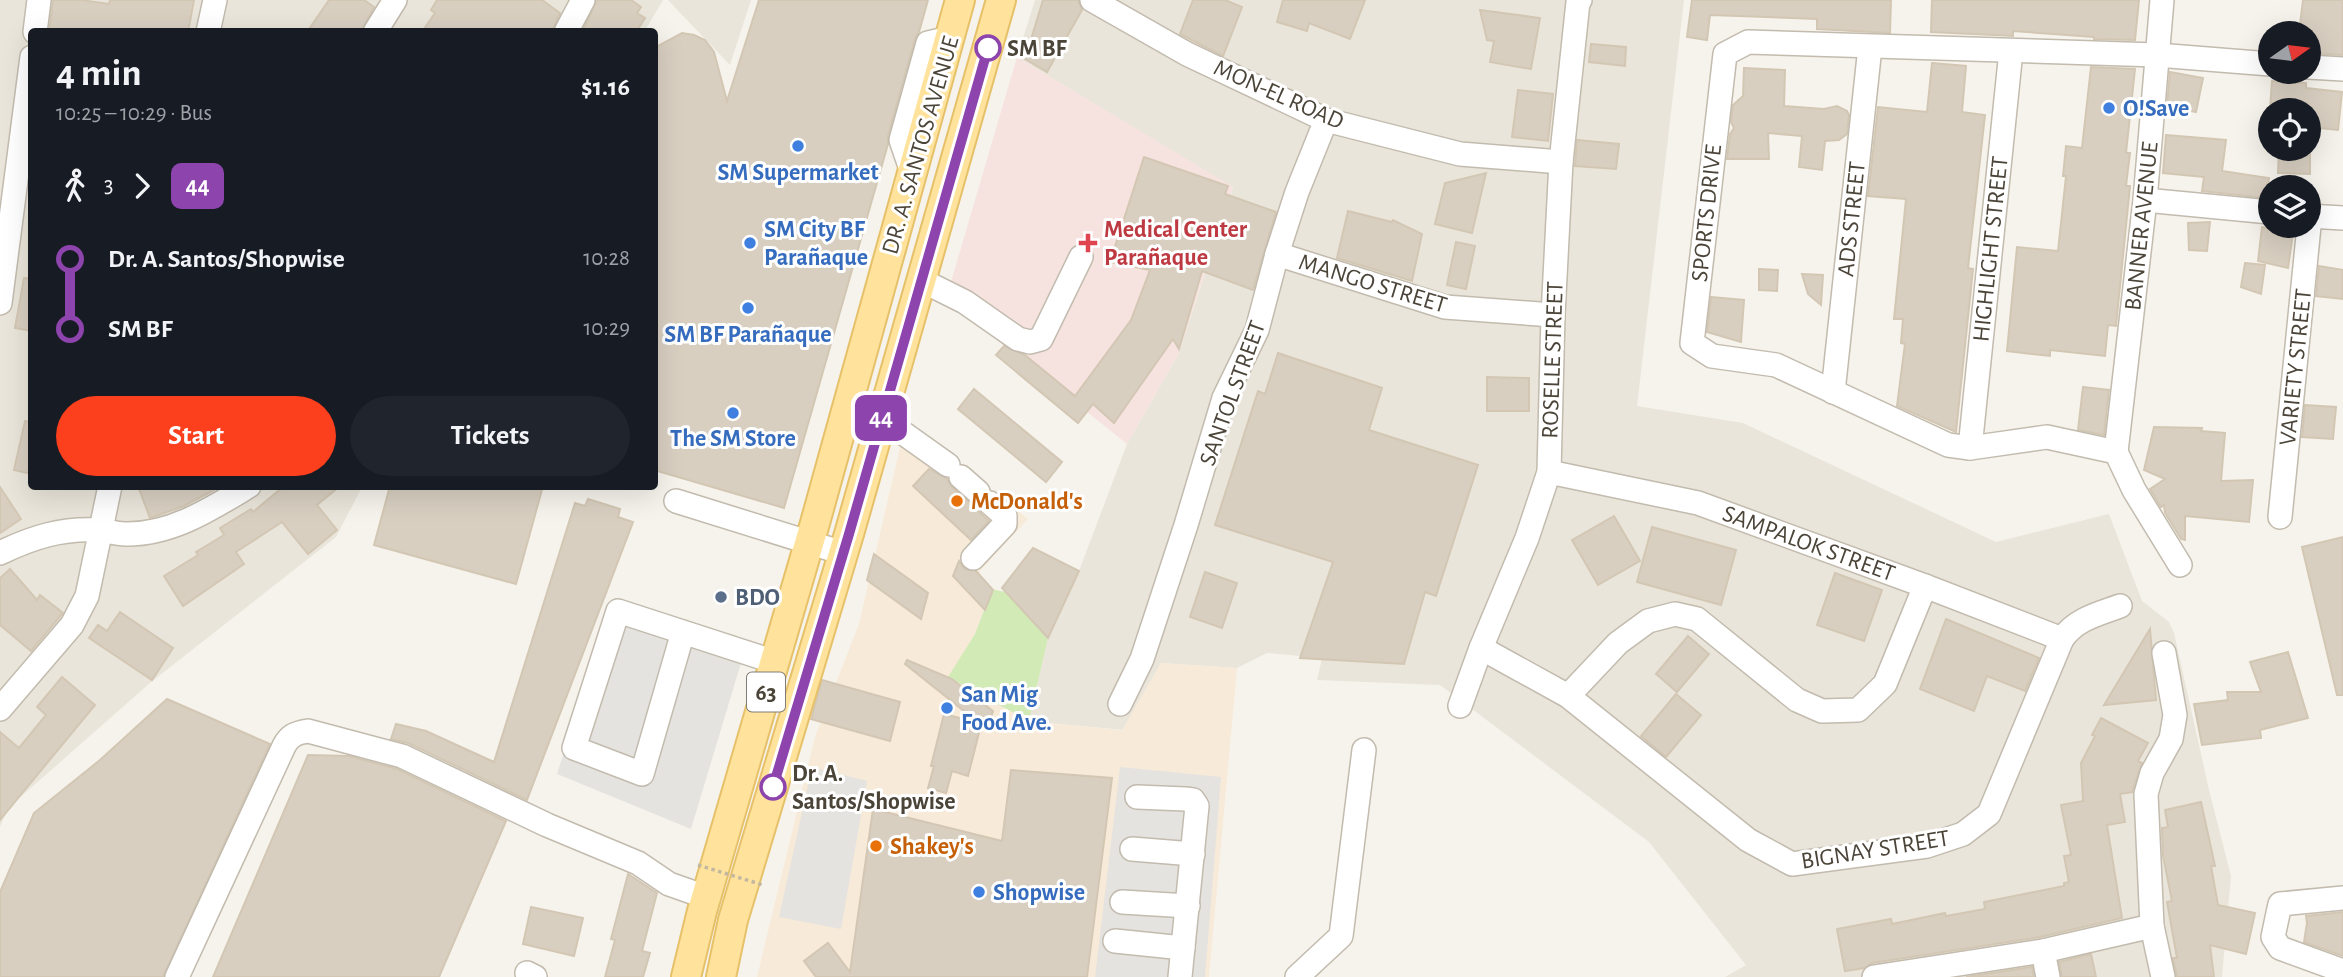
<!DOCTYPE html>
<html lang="en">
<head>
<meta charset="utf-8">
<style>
  :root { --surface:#171b24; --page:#20242c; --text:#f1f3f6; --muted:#9ea1a6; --accent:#fc3f1d }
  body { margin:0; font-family:"Alegreya Sans",sans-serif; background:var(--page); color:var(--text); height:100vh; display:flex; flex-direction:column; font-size:26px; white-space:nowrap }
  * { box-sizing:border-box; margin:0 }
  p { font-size:23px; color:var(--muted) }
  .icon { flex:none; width:38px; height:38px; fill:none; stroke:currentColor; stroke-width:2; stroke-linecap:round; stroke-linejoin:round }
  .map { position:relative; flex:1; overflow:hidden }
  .panel { position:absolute; left:28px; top:28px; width:630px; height:462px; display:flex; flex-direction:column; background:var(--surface); border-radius:7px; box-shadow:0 7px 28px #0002 }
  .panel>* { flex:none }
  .badge { padding:0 14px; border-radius:10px; font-size:24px; line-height:46px }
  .needle { width:46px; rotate:76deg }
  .controls { position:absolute; left:2258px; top:21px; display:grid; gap:14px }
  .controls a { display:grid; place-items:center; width:63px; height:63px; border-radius:50%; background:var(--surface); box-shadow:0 7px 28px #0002; font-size:35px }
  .map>.badge { position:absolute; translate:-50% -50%; box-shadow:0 0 0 4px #fff }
  .legs { display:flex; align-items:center; gap:10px; height:77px; padding:0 28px; font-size:23px }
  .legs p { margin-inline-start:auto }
  .summary { display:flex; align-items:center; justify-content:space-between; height:119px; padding:0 28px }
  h1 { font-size:38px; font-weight:700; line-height:52px }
  .primary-button { display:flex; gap:14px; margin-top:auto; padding:14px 28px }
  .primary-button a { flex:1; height:80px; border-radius:42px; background:var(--accent); color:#fff; font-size:28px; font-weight:700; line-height:80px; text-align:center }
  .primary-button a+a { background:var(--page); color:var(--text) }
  ul { padding:0 28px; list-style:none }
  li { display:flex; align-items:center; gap:24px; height:70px; font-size:26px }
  li i { display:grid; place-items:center; width:10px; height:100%; margin:0 9px; background:currentColor }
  li i::after { content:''; width:18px; height:18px; margin:-9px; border:5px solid; border-radius:50%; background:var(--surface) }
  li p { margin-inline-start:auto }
  li:first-child i { background:linear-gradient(#0000 50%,currentColor 0) }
  li:last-child i { background:linear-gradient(currentColor 50%,#0000 0) }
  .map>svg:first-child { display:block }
</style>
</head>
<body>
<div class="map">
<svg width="2343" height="977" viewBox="0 0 2343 977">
  <rect width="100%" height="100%" fill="#f6f3ec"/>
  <g fill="#eae5da">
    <path d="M0,0h663l-19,32h-612v454l330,1 -26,50 -186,146 -142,125 -8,19z"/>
    <path d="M668,0h83l-21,65z"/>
    <path d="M1035,0h649l-47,406 106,17 253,119 113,-28 33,87 27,21 5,11 35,157 22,86 -9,101h-497l21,-12 -97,-123 -209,-157 -123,-5 5,-22 -55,-5 -30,15 -76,-5 -38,67 -94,-9 19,-83 31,-67 48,-127 52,-91 54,-165 -216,-131z"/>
  </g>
  <path fill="#f7ead8" d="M906,422l122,97 -50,54 14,16 -17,45 -26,43 80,44 93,9 39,-67 76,5 -28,309h-452l58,-240 44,-113z"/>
  <path fill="#f6e3e0" d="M1017,57l216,130 -54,166 -52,91 -181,-145z"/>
  <path fill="#d2eab5" d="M992,589l13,3 43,46 -19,83 -81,-44 27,-43z"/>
  <g fill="#e5e3e0">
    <path d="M607,620l137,33 -53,176 -134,-55z"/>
    <path d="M812,767l55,14 -26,148 -62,-12z"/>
    <path d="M1120,767l101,10 -16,200h-110z"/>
  </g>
  <g fill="#d8cfc1" stroke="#d3c7b4" stroke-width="2">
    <path d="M53,0h28l28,4 1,-4h84l-6,32h-139z"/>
    <path d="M329,0h35l10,7 -13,25h-54z"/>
    <path d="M437,0h105l18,13 -8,19h-130l13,-19 -4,-3z"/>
    <path d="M597,0h34l10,7 -4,6 8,5 -9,14h-54z"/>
    <path d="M759,0h169l-9,32 -4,7 -27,97v8l-104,364 -130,-38v-422l28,-15 12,2 11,5 9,12 13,49z"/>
    <path d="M1043,0h35l4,10 -35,62 -22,-13z"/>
    <path d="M1193,0h32l17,7 -19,49 -43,-22z"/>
    <path d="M1283,0h82l-15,39 -41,-16 -2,8 -30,-9z"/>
    <path d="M1692,0h199l-1,33 -73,-4v-10l-107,-4 -3,25 -20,-3z"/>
    <path d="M1932,0h207l-4,40 -41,-1v-2l-81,-6v5l-82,-4z"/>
    <path d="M2303,0h40v55l-35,-2v-20h-9z"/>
    <path d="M1480,10l60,8 -9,51 -41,-7 4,-21 -7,-1z"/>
    <path d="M1591,44l35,3 -1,19 -36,-4z"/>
    <path d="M1932,63l34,3 -4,46 23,3 -17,153 5,1 -17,163 -59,-26 8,-62 -4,-1 2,-24h-9l12,-120 -38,-3 10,-89 49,5z"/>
    <path d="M2091,67l44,2 -9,84h4l-4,33h4l-14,140 -8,-1 -3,31 -55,-6v6l-43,-5 10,-104 41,4 8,-75h-3l3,-30 16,2z"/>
    <path d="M1744,68l41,2 -1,36 40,3 13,-3 10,5 2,4 -2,19 -8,6 -14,1 -3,29 -23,-3 3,-31 -34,-3 1,26h-42l3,-25 4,-6 -3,-6 2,-17 10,-9z"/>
    <path d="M2170,72l33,6 -7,34 -29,-6z"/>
    <path d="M2272,81l34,2v5l36,4 -4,38 -28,-3 2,-17h-42z"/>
    <path d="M1518,90l35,4 -5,47 -36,-4z"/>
    <path d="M2166,135l60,5 -4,31 47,7 -3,20 -64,-7 2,-14 -41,-4z"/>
    <path d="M1577,140l42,4 -3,25 -41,-3z"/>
    <path d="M2279,149h31v25l-32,-1z"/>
    <path d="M1144,157l84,29 -3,8 51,18 -23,78 -51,-19 -23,78 -6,-10 -59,84 -21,-19 -15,19 -82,-68 8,-9 21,9 50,41 56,-76 19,-50 -40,-8z"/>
    <path d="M1486,173l-14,60 -37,-9 10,-41z"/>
    <path d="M1348,211l44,11 1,-2 29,14 -10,47 -75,-23z"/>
    <path d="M2210,222l-3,29 -18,-1 -1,-27z"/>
    <path d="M2262,227l31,6 -5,35 -30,-7z"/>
    <path d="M1456,242l19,4 -9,43 -19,-4z"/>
    <path d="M2245,263l20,2 -4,29 -20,-7z"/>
    <path d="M2319,266l24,4v29l-27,-3z"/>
    <path d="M1759,269l19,1 -1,21 -18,-1z"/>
    <path d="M1802,274l21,1 -2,30 -13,-11z"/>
    <path d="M24,278l8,1v52l-17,-3z"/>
    <path d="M1711,297l33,3 -3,42 -34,-10z"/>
    <path d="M1278,353l104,35 -13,42 109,35 -42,131 -11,-4 -21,72 -104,-6 33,-96 -118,-37 43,-134 7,3z"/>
    <path d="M1487,377l42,1v33h-42z"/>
    <path d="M2083,387l26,3 -5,45 -26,-5z"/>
    <path d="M974,389l88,73 -16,20 -88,-73z"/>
    <path d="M2305,405l31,2 -3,32 -31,-2z"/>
    <path d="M25,421l7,1v52l-18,-4z"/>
    <path d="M2154,427l48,1 -1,3 24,2 -4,48 32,-1 -4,42 -64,-6v24l-4,-1 -16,-26 -1,-8 -3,2 -11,-18 15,-10 -21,-9z"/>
    <path d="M929,469l18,10 5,8 17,15 8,4 3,7 9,8 -18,19 -58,-54z"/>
    <path d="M138,486h83l-37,20 -34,12z"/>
    <path d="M284,486h56l-23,19 20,25 -29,24 -26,-32 -46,30 8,12 -61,42 -19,-30 34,-21 -2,-3 28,-17 -4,-7 31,-19 2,3z"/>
    <path d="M390,486h153l-27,98 -142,-39z"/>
    <path d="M0,487l21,32 -21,14z"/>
    <path d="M588,499l32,10 -2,8 15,5 -106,278 -119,-57 -17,-4 5,-15 30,7 68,31 81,-259 10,3z"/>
    <path d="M1614,516l26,45 -42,24 -26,-45z"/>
    <path d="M1652,527l84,23 -15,55 -84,-23z"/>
    <path d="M2343,537v158h-6l-35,-148z"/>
    <path d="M1033,548l46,23 -31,67 -46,-50z"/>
    <path d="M874,554l54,39 -7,26 -54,-39z"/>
    <path d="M959,561l5,8 12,2 17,19 -8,20 -32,-34z"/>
    <path d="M10,569l27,31 3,-5 23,18 -32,38 -31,-26v-47z"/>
    <path d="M1205,572l32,11 -15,45 -32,-11z"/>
    <path d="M1835,573l47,17 -18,51 -47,-16z"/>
    <path d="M120,612l53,36 -21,32 -63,-42 9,-13 9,6z"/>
    <path d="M1946,619l93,39 -14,33 -38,-15 -13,35 -54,-22z"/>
    <path d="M2150,629l6,71 -52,5z"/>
    <path d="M1688,636l21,18 -32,38 -21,-18z"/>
    <path d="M2288,652l20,66 -48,12 1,8 -59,7 -8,-41 34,-4 -1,-8h34l-11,-30z"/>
    <path d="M907,660l45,19 41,32 -6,19 -6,-5 -13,51 -16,-5 -6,22 -18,-5 6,-22h-3l13,-52 35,9 -74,-59z"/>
    <path d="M62,677l33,28 -95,115v-88l19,16 27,-33 -9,-8z"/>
    <path d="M822,680l78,22 -10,39 -79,-22z"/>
    <path d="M1676,694l25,21 -35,42 -25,-21z"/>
    <path d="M167,699l103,45 -107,233h-163v-85l34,-79 66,-53z"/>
    <path d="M2101,718l47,25 -10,18 4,2 -10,29 -12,2 5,28 -18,3 15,93 -82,19 -168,26 -8,5 -19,3 -8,-42 54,-10 1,5 53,-11 1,3 39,-7 -1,-7 80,-16v-3l5,-1 -5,-26 7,-1 -10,-50 22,-4 -2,-38 14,-27 -3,-1z"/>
    <path d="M308,755l41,1 48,13 109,52 -67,156h-226z"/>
    <path d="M1011,770l101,8 -25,199h-271l-12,-16 24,-18 22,29 23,-163 129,32z"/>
    <path d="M2201,802l14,64h-4l7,39 37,8 -9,41 -36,-9 4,32h-37l-4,-19h4l-10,-56 5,-1 -9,-45 -1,-28 6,-1 -3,-17z"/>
    <path d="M628,874l29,19 -15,58 8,2 -7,24h-38l10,-37 -4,-1z"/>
    <path d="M531,907l52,11 -9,38 -51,-12z"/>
    <path d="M2343,912v44l-39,-14 3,-19 -1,-7z"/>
    <path d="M2091,954l5,23h-34l-3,-15z"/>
    <path d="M2032,967l2,10h-68z"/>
  </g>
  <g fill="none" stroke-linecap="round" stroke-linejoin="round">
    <defs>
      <g id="minor">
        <path d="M1092,0l95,54 139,66 134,34 101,8"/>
        <path d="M35,32l4,-32"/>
        <path d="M208,32l7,-32"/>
        <path d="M375,32l20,-32"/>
        <path d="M566,32l17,-32"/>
        <path d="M2308,67l35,2"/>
        <path d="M912,172l-11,-32 27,-97 22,-5"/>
        <path d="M2145,200l125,12"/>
        <path d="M2308,216l35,2"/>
        <path d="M1277,254l168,53 108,8"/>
        <path d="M921,280l44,22 53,37 12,3 11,-3 40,-82"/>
        <path d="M0,303l32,-246"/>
        <path d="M1833,392l37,-345"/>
        <path d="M882,418l66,47"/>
        <path d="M1970,448l41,-397"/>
        <path d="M2116,452l29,-252 17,-200"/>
        <path d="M1549,472l149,31 227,83 137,53"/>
        <path d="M961,477l17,15"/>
        <path d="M676,501l167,52"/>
        <path d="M2280,517l30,-301"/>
        <path d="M0,553c33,-16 62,-25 98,-23 9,1 18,4 27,4 46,1 86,-25 124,-48"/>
        <path d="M973,558l32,-34v-8l-15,-13"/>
        <path d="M2180,565l-46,-75 -18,-38 -69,-15 -77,11 -22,-3 -172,-80 -64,-9 -20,-13 33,-289 23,-12 409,13 113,9"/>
        <path d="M683,632l-41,142 -68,-26 44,-137 157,51"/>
        <path d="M1481,648l87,48 180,144 44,24 135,-18 36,-12 26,-20 73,-175c14,-20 36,-25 58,-33"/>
        <path d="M1568,696l50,-53 30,-22 27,-7 22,5 100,81 25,11 36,-1 27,-26 40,-98"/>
        <path d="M1120,704l22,-45 44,-134 38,-127 33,-68 20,-76 20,-62 29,-72"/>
        <path d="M1460,706l21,-58 46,-110 22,-66 4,-157 8,-153 17,-160 2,-2"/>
        <path d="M0,709l72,-84 15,-29 23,-110"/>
        <path d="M1137,797l48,2 8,1 4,6 -17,171"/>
        <path d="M1132,849l61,5"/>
        <path d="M2343,898l-63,6 -7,33 7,11 63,23"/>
        <path d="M1122,902l66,4"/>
        <path d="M1115,941l68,7"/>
        <path d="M2043,951l5,26"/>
        <path d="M527,973l8,4"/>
        <path d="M177,977l107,-231c6,-11 12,-13 24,-15l94,25 145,69 91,38 31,21 37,13"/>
        <path d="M1297,977l44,-41 23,-186"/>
        <path d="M1874,977l169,-26 109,-25"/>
        <path d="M2163,977l-11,-51 -6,-132 6,-21 19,-34 4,-24 -11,-62"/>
      </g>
      <g id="major">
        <path d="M686,977l16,-66 113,-388 145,-523"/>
        <path d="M721,977l12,-57 116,-386 152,-534"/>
      </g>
    </defs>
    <use href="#minor" stroke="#c2bbae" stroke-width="26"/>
    <use href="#major" stroke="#e6c16a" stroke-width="32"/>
    <use href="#minor" stroke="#fff" stroke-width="23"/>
    <use href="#major" stroke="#ffe39c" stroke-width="28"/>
    <path stroke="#c4b79f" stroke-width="3.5" stroke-dasharray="3.5 3.5" stroke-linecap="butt" d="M698,865l65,20"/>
  </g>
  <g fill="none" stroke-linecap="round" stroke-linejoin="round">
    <defs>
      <path id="line-1" d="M773,787l76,-253 139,-486"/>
    </defs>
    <use href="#line-1" stroke="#fff" stroke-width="16"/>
    <use href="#line-1" stroke="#8e44ad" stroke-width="10"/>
  </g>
  <g fill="#fff" stroke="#8e44ad" stroke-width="3.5">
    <circle cx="988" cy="48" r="12"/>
    <circle cx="773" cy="787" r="12"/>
  </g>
  <g fill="#3f7fe0" stroke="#fff" stroke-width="2.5">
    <circle cx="2109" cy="108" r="7"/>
    <circle cx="798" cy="146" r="7"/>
    <circle cx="750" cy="243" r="7"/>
    <circle cx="748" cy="308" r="7"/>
    <circle cx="733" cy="413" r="7"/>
    <circle cx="947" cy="708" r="7"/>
    <circle cx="979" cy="892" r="7"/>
  </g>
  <path fill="#e0444e" stroke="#fff" stroke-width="2.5" d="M1084.5 232.5h7v7h7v7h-7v7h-7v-7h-7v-7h7z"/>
  <g fill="#e8710a" stroke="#fff" stroke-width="2.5">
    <circle cx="957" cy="501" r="7"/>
    <circle cx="876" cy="846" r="7"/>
  </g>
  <circle fill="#5c6f8a" stroke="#fff" stroke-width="2.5" cx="721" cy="597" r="7"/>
  <g text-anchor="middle" stroke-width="6" stroke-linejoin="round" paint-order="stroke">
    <rect fill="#fff" stroke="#817c74" stroke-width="2" x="747" y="672.5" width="38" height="39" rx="5"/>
    <g font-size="23" font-weight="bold" fill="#4b4439">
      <text x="766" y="700">63</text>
    </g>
    <g font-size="24" font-weight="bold" fill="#4b4439" stroke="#fff" text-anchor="start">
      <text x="1007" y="56">SM BF</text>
      <text x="792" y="781">Dr. A.<tspan x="792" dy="28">Santos/Shopwise</tspan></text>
    </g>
    <g font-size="24" fill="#4b4439" stroke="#fff">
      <text transform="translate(1279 94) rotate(24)" y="8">MON-EL ROAD</text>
      <text transform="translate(920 145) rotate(-74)" y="8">DR. A. SANTOS AVENUE</text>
      <text transform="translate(1706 213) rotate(-84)" y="8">SPORTS DRIVE</text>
      <text transform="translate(1851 219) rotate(-84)" y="8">ADS STREET</text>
      <text transform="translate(2141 226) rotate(-84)" y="8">BANNER AVENUE</text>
      <text transform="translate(1990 249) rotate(-84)" y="8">HIGHLIGHT STREET</text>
      <text transform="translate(1373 283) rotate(17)" y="8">MANGO STREET</text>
      <text transform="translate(1552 360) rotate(-88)" y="8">ROSELLE STREET</text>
      <text transform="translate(2295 367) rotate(-84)" y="8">VARIETY STREET</text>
      <text transform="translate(1232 393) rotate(-70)" y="8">SANTOL STREET</text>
      <text transform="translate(1809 543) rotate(20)" y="8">SAMPALOK STREET</text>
      <text transform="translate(1875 849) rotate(-9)" y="8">BIGNAY STREET</text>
    </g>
    <g font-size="24" font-weight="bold" fill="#366cbe" stroke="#fff" text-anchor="start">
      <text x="2123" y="116">O!Save</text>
      <text x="798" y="180" text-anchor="middle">SM Supermarket</text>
      <text x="764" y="237">SM City BF<tspan x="764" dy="28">Parañaque</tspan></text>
      <text x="748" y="342" text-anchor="middle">SM BF Parañaque</text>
      <text x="733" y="446" text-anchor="middle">The SM Store</text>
      <text x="961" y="702">San Mig<tspan x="961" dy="28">Food Ave.</tspan></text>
      <text x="993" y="900">Shopwise</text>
    </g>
    <g font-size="24" font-weight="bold" fill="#be3a42" stroke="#fff" text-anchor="start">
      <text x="1104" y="237">Medical Center<tspan x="1104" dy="28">Parañaque</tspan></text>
    </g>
    <g font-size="24" font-weight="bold" fill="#c56008" stroke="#fff" text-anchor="start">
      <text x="971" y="509">McDonald's</text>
      <text x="890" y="854">Shakey's</text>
    </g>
    <g font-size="24" font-weight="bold" fill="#4e5e75" stroke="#fff" text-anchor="start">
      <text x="735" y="605">BDO</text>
    </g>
  </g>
</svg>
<div class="controls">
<a><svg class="needle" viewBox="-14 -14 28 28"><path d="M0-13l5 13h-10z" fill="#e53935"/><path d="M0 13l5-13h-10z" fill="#9ea1a6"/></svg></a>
<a><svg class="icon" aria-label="locate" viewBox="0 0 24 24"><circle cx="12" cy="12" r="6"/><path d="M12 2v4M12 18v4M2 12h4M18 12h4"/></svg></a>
<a><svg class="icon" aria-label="layers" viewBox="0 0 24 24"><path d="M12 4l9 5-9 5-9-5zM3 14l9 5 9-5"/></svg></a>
</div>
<b class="badge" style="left:881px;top:418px;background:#8e44ad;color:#fff">44</b>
<section class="panel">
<div class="summary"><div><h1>4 min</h1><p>10:25 – 10:29 · Bus</p></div><b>$1.16</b></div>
<div class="legs"><svg class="icon" aria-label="walk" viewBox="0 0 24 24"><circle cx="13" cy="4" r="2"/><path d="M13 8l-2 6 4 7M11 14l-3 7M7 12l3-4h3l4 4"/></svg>3<svg class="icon" aria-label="forward" viewBox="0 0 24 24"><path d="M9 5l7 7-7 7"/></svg><b class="badge" style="background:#8e44ad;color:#fff">44</b></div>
<ul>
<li><i style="color:#8e44ad"></i><b>Dr. A. Santos/Shopwise</b><p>10:28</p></li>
<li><i style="color:#8e44ad"></i><b>SM BF</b><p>10:29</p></li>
</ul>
<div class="primary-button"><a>Start</a><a>Tickets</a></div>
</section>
</div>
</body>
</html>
